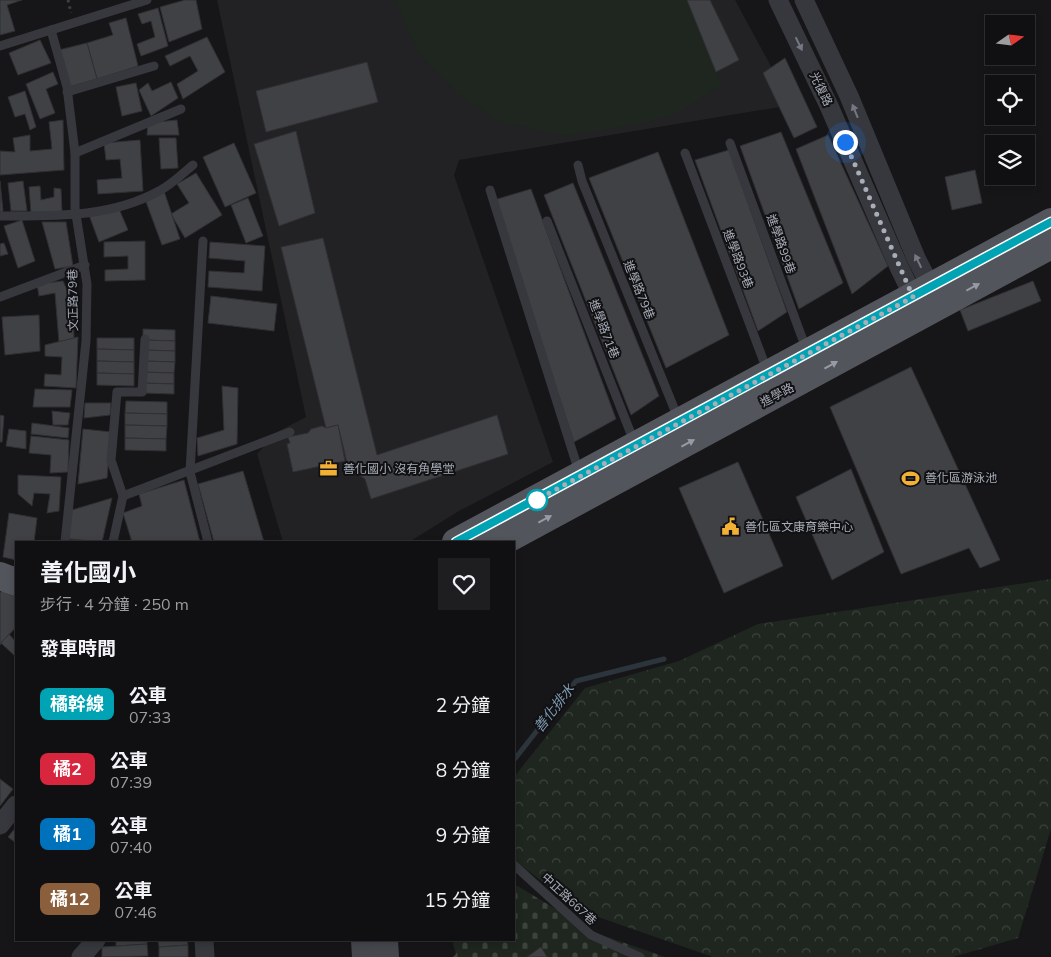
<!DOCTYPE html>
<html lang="zh-TW">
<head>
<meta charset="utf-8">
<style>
  :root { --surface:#101012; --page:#1e1e20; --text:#f1f3f6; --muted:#9c9d9f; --line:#303032 }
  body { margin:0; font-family:Mulish,"Noto Sans TC",sans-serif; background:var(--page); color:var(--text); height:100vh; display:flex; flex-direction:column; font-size:19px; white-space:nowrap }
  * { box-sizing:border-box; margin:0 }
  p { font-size:16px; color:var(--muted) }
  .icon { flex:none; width:28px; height:28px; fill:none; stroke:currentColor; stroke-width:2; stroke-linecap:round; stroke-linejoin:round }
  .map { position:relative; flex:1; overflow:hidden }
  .details { position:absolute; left:15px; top:541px; width:500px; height:400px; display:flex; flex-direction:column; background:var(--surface); border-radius:0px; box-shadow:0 2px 8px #0003,0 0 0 1px var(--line) }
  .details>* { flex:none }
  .badge { padding:0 10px; border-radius:8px; font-size:18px; line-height:32px }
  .needle { width:32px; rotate:76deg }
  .controls { position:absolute; left:985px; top:15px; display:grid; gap:10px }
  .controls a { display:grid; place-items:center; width:50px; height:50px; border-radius:0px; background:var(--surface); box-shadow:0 2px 8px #0003,0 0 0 1px var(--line); font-size:25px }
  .you { position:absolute; width:25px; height:25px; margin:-12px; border:4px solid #fff; border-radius:50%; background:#1a73e8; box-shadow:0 0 0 8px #1a73e833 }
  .map>.badge { position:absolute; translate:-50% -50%; box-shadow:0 0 0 2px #fff }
  h2 { padding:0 25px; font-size:19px; line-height:45px }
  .round { display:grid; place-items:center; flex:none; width:52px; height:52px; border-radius:0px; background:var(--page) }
  .head { display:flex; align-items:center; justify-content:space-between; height:85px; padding:0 25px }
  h1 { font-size:24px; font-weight:700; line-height:38px }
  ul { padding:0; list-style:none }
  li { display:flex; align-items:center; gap:15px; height:65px; padding:0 25px }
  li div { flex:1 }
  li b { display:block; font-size:19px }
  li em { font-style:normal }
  li .badge { min-width:55px; font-weight:700; text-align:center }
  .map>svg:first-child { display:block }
</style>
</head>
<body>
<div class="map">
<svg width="1051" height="957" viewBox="0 0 1051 957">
  <defs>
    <pattern id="cemetery-stones" width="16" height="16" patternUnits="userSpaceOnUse" patternTransform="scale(1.25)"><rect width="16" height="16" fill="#1e261f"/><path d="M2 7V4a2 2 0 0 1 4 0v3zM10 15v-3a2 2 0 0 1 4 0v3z" fill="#3c433d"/></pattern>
    <pattern id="park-crowns" width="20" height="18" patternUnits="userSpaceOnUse" patternTransform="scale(1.25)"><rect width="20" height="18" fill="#1e261f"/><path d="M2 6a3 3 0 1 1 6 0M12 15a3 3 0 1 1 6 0" fill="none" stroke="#3c433d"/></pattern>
  </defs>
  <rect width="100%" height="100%" fill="#161618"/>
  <path fill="#222225" d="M217,0h518l57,105 -333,55 -5,15 99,287 -94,49 -50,31h-126l-26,-88 20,-22 29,-15z"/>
  <path fill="url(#cemetery-stones)" d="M514,884l82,49 69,24h-212l3,-3 -4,-14h62z"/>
  <path fill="url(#park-crowns)" d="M1051,579v250l-33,109 -65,19h-240l-132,-46 -67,-51v-83l71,-89 94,-27 79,-37z"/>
  <path fill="#1e261f" d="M396,0h291l35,86 -52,31 -54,11 -51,8 -61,-13 -46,-29 -41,-42z"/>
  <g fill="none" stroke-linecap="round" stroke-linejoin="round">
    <path stroke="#2c353c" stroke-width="5" d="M514,760l62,-79 88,-22"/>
  </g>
  <g fill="#404145" stroke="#303034">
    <path d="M0,0h22l-15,5 8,26 -15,4z"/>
    <path d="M185,0h11l6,29 -33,13 -9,-35z"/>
    <path d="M687,0h23l29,60 -23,12z"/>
    <path d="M158,8l10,38 -27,10 -4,-12 18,-7 -4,-16 -9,3 -4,-10z"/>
    <path d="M126,18l12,48 -41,13 -10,-36 26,-8 -4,-12z"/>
    <path d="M207,37l18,35 -42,27 -6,-15 21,-13 -8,-15 -20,10 -5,-10z"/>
    <path d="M40,40l11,23 -33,12 -9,-22z"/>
    <path d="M87,43l10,36 -28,8 -10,-37z"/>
    <path d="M785,58l32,69 -23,11 -31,-65z"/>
    <path d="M367,62l11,40 -112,30 -10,-41z"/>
    <path d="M53,72l5,12 -12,5 9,24 -15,6 -14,-35z"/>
    <path d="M171,82l7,16 -27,18 -12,-26 9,-7 4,8z"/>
    <path d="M136,83l6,28 -20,5 -6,-29z"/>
    <path d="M25,91l11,36 -6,3 -5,-16 -10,3 -7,-20z"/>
    <path d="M63,120l1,50 -64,5v-24l15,1 -2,-14 17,-3v16l22,-2 -3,-27z"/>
    <path d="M177,120l2,15h-32l1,-12z"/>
    <path d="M296,131l19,82 -36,13 -25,-82z"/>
    <path d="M781,132l62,151 -44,26 -59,-163z"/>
    <path d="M828,135l60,131 -36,28 -56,-145z"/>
    <path d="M159,138h17l2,30 -17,1z"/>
    <path d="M140,140l3,51 -45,3 -1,-14 25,-2 -2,-19 -14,1 -2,-17z"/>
    <path d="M234,143l22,50 -31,14 -22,-50z"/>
    <path d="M729,150l58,162 -29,19 -63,-171z"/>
    <path d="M658,152l71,183 -63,33 -77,-190z"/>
    <path d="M975,170l7,33 -30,7 -7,-33z"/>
    <path d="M196,173l26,42 -37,23 -14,-24 18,-11 -12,-19z"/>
    <path d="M0,181l3,30 -3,1z"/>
    <path d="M23,181l4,30h-16l-3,-28z"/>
    <path d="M573,183l86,213 -28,19 -87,-220z"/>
    <path d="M40,186l1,14 13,-3v-9l7,1 1,23 -31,1 -2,-26z"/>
    <path d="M531,189l85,230 -42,23 -80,-242z"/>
    <path d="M164,191l16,48 -18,6 -17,-46z"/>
    <path d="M248,198l15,38 -17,7 -15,-38z"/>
    <path d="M117,204l11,26 -29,12 -10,-27z"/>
    <path d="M22,220l13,41 -17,7 -14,-42z"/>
    <path d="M42,222h24l7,44 -18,3z"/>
    <path d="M323,238l54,217 120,-40 11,39 -137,45 -6,-20 -17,-12 -10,-42 -12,3 -45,-181z"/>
    <path d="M145,241v39l-40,1v-11l23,-1v-13l-24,1v-15z"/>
    <path d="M210,242l55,4 -3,45 -54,-4 1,-16 35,2 1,-12 -36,-3z"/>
    <path d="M4,243l4,11 -8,2v-12z"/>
    <path d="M63,281l10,23 1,36 -15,2 -4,-49 -16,3 -2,-12z"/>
    <path d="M1033,281l8,20 -73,30 -8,-21z"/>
    <path d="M211,296l66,8 -3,27 -66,-8z"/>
    <path d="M39,315l1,36 -35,4 -3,-38z"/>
    <path d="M143,329l32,1v11l-32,-1z"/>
    <path d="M78,337l-2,51 -32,-2 1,-12 16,1 1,-18 -17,-1v-11z"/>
    <path d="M97,338h37v12l-37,-1z"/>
    <path d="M143,340l32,1v10l-32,-1z"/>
    <path d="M97,349l37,1v12l-37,-1z"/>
    <path d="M143,350l32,1v11l-32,-1z"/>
    <path d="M97,361l37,1v12l-37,-1z"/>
    <path d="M143,361l32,1 -1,11 -32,-1z"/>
    <path d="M911,367l89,193 -20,8 -11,-20 -68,26 -71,-167z"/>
    <path d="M142,372l32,1v11l-32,-1z"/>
    <path d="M97,373l37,1v12l-37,-1z"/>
    <path d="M142,383l32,1v10l-33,-1z"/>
    <path d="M222,386l16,2 -1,56 -39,12 -1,-18 27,-8z"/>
    <path d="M35,389l37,1 -2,17h-37z"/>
    <path d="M126,401l41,1v12l-42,-1z"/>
    <path d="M85,403h26l-1,12 -26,3z"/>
    <path d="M52,411l18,2 -2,12h-15z"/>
    <path d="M125,413l42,1v12l-42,-1z"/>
    <path d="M0,415l4,1 -2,26h-2z"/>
    <path d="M32,423l37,5 -1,10 -37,-4z"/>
    <path d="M125,425l42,1 -1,13 -41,-1z"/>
    <path d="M338,425l7,36 -52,11 -6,-28 3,-1 -2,-6 20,-4 3,-4 11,-3 4,2z"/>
    <path d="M9,429l17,2v18l-20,-3z"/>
    <path d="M83,429l28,3 -4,46 -29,6z"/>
    <path d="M31,436l38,4 -1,32 -18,1 1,-18 -22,-2z"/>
    <path d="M125,438l41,1v12l-41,-1z"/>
    <path d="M738,462l45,104 -59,27 -45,-105z"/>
    <path d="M851,469l33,83 -52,28 -36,-83z"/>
    <path d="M243,471l21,71h-50l-16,-58z"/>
    <path d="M18,475l43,2 -2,34 -12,2 3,-19 -16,-1 -2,13 -14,-12z"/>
    <path d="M184,480l16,62h-68l-9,-29 19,-7 -3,-12z"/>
    <path d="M112,498l-10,44 -33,-3 3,-29z"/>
    <path d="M9,513l28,5 -3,24h-18v18l-13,-3z"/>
    <path d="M2,591l14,6v30l-16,18v-52z"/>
    <path d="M9,634l7,8v15l-15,-14z"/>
    <path d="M0,779l13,10 -13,17z"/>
    <path d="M16,827v16l-8,-6z"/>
    <path d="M116,940h31v4l-31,2z"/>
    <path d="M158,940h29l1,5 -29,2z"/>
    <path d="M147,944l1,12 -46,1v-10z"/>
    <path d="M188,945v12h-29v-10z"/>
    <path d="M541,947l6,10h-20z"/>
  </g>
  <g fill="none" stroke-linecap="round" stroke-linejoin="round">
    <path stroke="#3d3f44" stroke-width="3" stroke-dasharray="2.5 4" stroke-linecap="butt" d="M68,0l3,13"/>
    <g stroke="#37383d" stroke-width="9">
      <path d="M51,30l16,57 8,66v55l12,76 -1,57 -21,201"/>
      <path d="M0,46l147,-46"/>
      <path d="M67,92l87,-26"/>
      <path d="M730,143l77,208"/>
      <path d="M75,153l106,-44"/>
      <path d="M685,153l82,217"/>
      <path d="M578,165l4,16 96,237"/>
      <path d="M490,190l89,282"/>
      <path d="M0,216c54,0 110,2 159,-25 12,-6 23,-17 34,-26"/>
      <path d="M547,221l88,223"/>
      <path d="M203,241l-13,231 18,70"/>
      <path d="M0,297l85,-32"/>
      <path d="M123,496l-12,-36 6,-68h25l3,-53"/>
      <path d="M113,542l10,-46 167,-64"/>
      <path d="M514,865l77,70 49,22"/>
    </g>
    <g stroke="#37383d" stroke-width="19">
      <path d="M778,0l51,106 70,161 19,39"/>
      <path d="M804,0l45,96 67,162 20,39"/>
      <path d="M0,825l16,-20"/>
      <path d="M204,940l1,17"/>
      <path d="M81,957l15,-17"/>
    </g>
    <g stroke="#45474d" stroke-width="26">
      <path d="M364,940l1,17"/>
      <path d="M385,940l1,17"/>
    </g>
    <g stroke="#53555c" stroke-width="28">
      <path d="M456,542l595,-320"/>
      <path d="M502,542l549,-297"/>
      <path d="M0,576l16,6"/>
    </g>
  </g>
  <defs><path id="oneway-solid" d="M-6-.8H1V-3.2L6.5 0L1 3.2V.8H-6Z" transform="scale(1.25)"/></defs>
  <g fill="#757881">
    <use href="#oneway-solid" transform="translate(799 44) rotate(64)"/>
    <use href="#oneway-solid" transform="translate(855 111) rotate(-112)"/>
    <use href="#oneway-solid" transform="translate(918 261) rotate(-116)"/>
  </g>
  <g fill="#979ba6">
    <use href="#oneway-solid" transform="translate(973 287) rotate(-28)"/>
    <use href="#oneway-solid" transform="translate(831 365) rotate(-29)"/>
    <use href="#oneway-solid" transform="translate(688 443) rotate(-28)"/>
    <use href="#oneway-solid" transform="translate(545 519) rotate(-28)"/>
  </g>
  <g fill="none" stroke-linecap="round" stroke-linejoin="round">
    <defs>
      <path id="line" d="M456,542l595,-320"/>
    </defs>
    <use href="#line" stroke="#fff" stroke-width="11"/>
    <use href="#line" stroke="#00a3b4" stroke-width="8"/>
    <path stroke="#a8adb8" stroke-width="5" stroke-dasharray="0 9" d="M537,500l-6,3 382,-206 -68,-155"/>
  </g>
  <defs>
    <symbol id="office-bare" viewBox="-9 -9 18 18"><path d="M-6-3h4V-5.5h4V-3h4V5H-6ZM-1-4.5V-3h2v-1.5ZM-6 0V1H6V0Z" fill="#f2b134" stroke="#111113" stroke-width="2.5" paint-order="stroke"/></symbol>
    <symbol id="stadium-bare" viewBox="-9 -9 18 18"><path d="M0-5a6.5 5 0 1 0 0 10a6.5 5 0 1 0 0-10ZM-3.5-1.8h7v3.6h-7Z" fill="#f2b134" stroke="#111113" stroke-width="2.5" paint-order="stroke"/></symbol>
    <symbol id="civic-bare" viewBox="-9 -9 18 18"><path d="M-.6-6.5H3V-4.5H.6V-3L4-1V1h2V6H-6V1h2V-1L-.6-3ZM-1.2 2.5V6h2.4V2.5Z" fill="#f2b134" stroke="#111113" stroke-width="2.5" paint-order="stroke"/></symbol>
  </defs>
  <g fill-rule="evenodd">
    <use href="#office-bare" x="316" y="456" width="25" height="25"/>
    <use href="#stadium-bare" x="898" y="466" width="25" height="25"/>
    <use href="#civic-bare" x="718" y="514" width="25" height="25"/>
  </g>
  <circle fill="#fff" stroke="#00a3b4" stroke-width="2.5" cx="537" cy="500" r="10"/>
  <g text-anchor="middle" stroke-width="4" stroke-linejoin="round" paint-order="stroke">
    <g font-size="12" fill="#a8adb8" stroke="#111113">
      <text transform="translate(821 89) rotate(64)" y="4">光復路</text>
      <text transform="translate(781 244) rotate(70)" y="4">進學路99巷</text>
      <text transform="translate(738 259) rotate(69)" y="4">進學路93巷</text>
      <text transform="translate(639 290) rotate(68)" y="4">進學路79巷</text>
      <text transform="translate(73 300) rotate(-91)" y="4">文正路79巷</text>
      <text transform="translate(604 329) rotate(69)" y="4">進學路71巷</text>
      <text transform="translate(777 395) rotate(-28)" y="4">進學路</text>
      <text transform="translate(569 899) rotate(43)" y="4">中正路667巷</text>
    </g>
    <g font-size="12" fill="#a8adb8" stroke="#111113" text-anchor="start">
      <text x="343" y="473">善化國小 沒有角學堂</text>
      <text x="925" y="482">善化區游泳池</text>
      <text x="745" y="531">善化區文康育樂中心</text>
    </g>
    <g font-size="14" font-style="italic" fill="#7f9bb3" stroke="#111113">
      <text transform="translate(554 708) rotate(-52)" y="5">善化排水</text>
    </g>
  </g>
</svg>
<div class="controls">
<a><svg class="needle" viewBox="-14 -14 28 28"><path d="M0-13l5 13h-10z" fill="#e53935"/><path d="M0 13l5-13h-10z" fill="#9c9d9f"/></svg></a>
<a><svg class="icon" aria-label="locate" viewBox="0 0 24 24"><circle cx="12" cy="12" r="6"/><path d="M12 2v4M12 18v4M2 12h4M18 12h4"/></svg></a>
<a><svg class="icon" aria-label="layers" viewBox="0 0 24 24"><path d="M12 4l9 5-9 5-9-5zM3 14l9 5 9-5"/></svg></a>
</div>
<div class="you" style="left:845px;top:142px"></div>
<section class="details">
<div class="head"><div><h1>善化國小</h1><p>步行 · 4 分鐘 · 250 m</p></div><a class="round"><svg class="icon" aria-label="heart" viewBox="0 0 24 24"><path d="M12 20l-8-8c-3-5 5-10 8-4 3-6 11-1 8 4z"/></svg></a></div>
<h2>發車時間</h2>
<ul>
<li><span class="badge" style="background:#00a3b4;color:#fff">橘幹線</span><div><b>公車</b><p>07:33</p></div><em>2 分鐘</em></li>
<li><span class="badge" style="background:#d7263d;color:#fff">橘2</span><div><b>公車</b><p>07:39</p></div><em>8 分鐘</em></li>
<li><span class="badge" style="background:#0072bc;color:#fff">橘1</span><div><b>公車</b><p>07:40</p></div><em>9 分鐘</em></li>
<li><span class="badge" style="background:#8b5e3c;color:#fff">橘12</span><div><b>公車</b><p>07:46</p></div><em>15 分鐘</em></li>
</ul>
</section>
</div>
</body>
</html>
